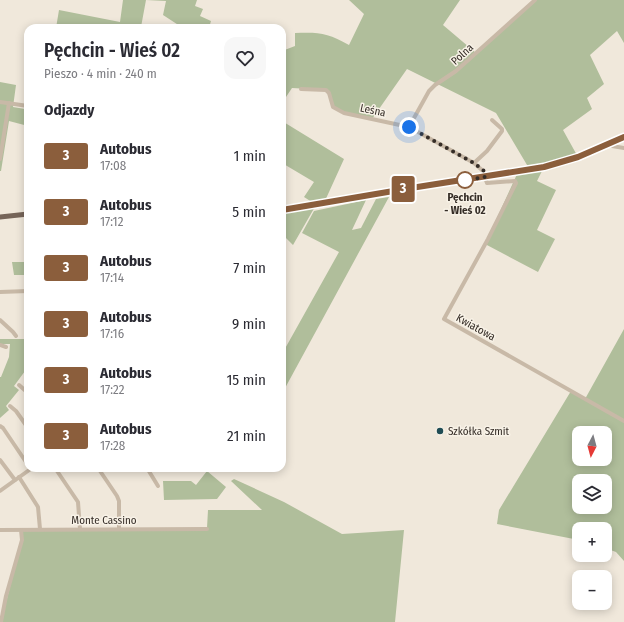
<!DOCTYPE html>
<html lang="pl">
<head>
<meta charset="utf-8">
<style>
  :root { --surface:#fff; --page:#f7f7f7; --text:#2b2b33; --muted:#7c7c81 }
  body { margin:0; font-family:"Fira Sans Condensed",sans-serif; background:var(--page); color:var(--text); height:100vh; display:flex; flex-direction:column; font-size:15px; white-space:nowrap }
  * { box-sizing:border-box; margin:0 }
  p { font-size:13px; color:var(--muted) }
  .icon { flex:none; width:22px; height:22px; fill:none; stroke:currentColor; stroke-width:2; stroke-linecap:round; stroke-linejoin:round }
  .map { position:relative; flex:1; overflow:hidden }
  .drawer { position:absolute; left:24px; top:24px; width:262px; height:448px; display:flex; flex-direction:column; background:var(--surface); border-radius:12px; box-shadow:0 2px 10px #0003 }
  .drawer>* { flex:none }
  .badge { padding:0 8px; border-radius:3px; font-size:14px; line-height:26px }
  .needle { width:26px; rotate:186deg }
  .tools { position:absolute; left:572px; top:426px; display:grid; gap:8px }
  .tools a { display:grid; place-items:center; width:40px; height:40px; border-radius:8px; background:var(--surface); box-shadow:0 2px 10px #0003; font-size:20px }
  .you { position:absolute; width:20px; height:20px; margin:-10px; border:3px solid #fff; border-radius:50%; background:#1a73e8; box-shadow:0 0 0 6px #1a73e833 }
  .map>.badge { position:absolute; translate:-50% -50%; box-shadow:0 0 0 2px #fff }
  h2 { padding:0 20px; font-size:15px; line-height:36px }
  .round { display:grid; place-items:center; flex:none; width:42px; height:42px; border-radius:12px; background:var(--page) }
  .summary { display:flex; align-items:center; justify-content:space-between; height:68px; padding:0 20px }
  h1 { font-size:19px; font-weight:600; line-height:30px }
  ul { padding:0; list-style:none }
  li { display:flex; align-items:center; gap:12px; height:56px; padding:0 20px }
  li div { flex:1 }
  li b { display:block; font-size:15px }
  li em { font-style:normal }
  li .badge { min-width:44px; font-weight:700; text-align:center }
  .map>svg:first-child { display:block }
</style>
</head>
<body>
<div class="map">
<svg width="624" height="622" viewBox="0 0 624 622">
  <rect width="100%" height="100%" fill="#f0e8db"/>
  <g fill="#b0be9b" fill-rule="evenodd">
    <path d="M123,0h23l-5,27 -9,-1 -1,2h-75l3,-18 61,12z"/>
    <path d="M146,0h51l-2,6 8,3 -3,7 11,5 -2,7h-26l-20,-13 3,-14z"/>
    <path d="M349,0h111l-17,25 33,28 59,-53h89v43l-7,-12 -27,24 14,29 -17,14 5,11 -29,21 15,27 -34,10 -7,14 19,9 -19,40 18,9 -17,33 -53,-28 33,-72 12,-2 -34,-57 -89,-44 -35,50 -28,-6 -11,-6 -7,-17 -34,-2 -10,15v-52l13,-5v-13c24,-1 33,0 54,12l15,-31z"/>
    <path d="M0,82l16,3 -3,22 12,2 3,-15v32l-19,-5 -8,50h-1z"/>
    <path d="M282,121l62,38 -20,44 -8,2 -23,40 -11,-11v-24l33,-6 -11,-7 10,-15 -32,-19z"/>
    <path d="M389,197l-105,193 -2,-1v-35l57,-102 -37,-19 12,-22 52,-11 -14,30 9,-2 15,-29z"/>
    <path d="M12,262h16v13h-14z"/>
    <path d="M624,329v232l-8,-9 -11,-4v-19h-26v11l-82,-16 2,-14 72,-119 14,8zM579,433h26v26h-26zM579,481h26v26h-26z"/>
    <path d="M0,339h28v28l-14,19 5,4 -13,16 3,4 -9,8v-41h1l8,-20 1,-13h-10z"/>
    <path d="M207,471l19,16 -9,12 -53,1 -1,-19h28l5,4z"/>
    <path d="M234,479l50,23 58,32 62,-4 -9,92h-394l21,-82 -1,-10 186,-2 1,-18h54l-31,-29z"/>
  </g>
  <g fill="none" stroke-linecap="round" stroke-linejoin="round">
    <g stroke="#c8b9a7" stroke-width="4">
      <path d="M301,89l25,1 3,3 4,14 11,6 65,14 65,36 9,8 4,12 28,-2 1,2 -28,56 -44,80 180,102"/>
      <path d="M0,102l28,4"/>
      <path d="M409,127l20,-36 6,-6 21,-14 79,-71"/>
      <path d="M610,144l2,2 12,2"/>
      <path d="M0,159l9,-56"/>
      <path d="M474,163l13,-12 15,-20v-2l-10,-9"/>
      <path d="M0,292l28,-1"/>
      <path d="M0,320l13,12 3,4"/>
      <path d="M0,345l6,2"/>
      <path d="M19,385l9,8"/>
      <path d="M10,406l6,5 12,17"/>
      <path d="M0,426l3,2 25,37"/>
      <path d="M0,460l15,20"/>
      <path d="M55,468l23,34 2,27"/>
      <path d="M98,468l19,28 2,5v28"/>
      <path d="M147,468l11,18"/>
      <path d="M19,477l19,30 2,22"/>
      <path d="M0,491l32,-23"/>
      <path d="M0,530l207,-1"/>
      <path d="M1,622l5,-26 16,-56 -1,-10"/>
    </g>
    <g stroke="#766559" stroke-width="5">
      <path d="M282,210l129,-22 133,-21 34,-10 46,-20"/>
      <path d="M0,217l28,-3"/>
    </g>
  </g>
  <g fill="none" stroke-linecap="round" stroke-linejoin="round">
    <defs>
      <path id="line" d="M282,210l129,-22 133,-21 34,-10 46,-20"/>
    </defs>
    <use href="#line" stroke="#fff" stroke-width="9"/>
    <use href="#line" stroke="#8b5e3c" stroke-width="6"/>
    <path stroke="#352d27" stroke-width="4" stroke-dasharray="0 7.2" d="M409,127l65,36 10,8 1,6 -20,3"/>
  </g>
  <circle fill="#fff" stroke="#8b5e3c" stroke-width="2" cx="465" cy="180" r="8"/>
  <circle fill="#1f4c54" stroke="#f8f2e7" stroke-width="1.5" cx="440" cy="431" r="4"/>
  <g text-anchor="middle" stroke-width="3" stroke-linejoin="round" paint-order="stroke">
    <g font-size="11" fill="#352d27" stroke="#f8f2e7">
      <text transform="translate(462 54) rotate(-42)" y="4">Polna</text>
      <text transform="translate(373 110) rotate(12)" y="4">Leśna</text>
      <text transform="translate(476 327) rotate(29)" y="4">Kwiatowa</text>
      <text x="104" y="524">Monte Cassino</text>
    </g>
    <g font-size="11" font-weight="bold" fill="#352d27" stroke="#f8f2e7">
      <text x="465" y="201">Pęchcin<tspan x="465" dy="13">- Wieś 02</tspan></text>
    </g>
    <g font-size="11" fill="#352d27" stroke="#f8f2e7" text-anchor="start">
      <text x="448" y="435">Szkółka Szmit</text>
    </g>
  </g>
</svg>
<div class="tools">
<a><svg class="needle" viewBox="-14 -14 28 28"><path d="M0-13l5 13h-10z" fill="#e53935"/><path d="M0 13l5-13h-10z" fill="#7c7c81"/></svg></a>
<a><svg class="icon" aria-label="layers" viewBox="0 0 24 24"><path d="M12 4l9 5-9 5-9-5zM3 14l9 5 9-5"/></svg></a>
<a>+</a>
<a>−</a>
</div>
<div class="you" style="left:409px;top:127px"></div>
<b class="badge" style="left:403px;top:189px;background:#8b5e3c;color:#fff">3</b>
<section class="drawer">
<div class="summary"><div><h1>Pęchcin - Wieś 02</h1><p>Pieszo · 4 min · 240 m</p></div><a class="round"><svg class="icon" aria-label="heart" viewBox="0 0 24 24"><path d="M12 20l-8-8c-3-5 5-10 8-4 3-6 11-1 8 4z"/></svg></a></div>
<h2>Odjazdy</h2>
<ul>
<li><span class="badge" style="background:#8b5e3c;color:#fff">3</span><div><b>Autobus</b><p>17:08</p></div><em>1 min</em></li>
<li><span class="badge" style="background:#8b5e3c;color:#fff">3</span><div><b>Autobus</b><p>17:12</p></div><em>5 min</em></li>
<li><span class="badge" style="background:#8b5e3c;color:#fff">3</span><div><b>Autobus</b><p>17:14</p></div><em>7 min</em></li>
<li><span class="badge" style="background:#8b5e3c;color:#fff">3</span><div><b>Autobus</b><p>17:16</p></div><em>9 min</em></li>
<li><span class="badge" style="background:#8b5e3c;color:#fff">3</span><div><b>Autobus</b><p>17:22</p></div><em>15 min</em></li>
<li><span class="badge" style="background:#8b5e3c;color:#fff">3</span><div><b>Autobus</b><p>17:28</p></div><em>21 min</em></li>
</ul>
</section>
</div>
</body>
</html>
